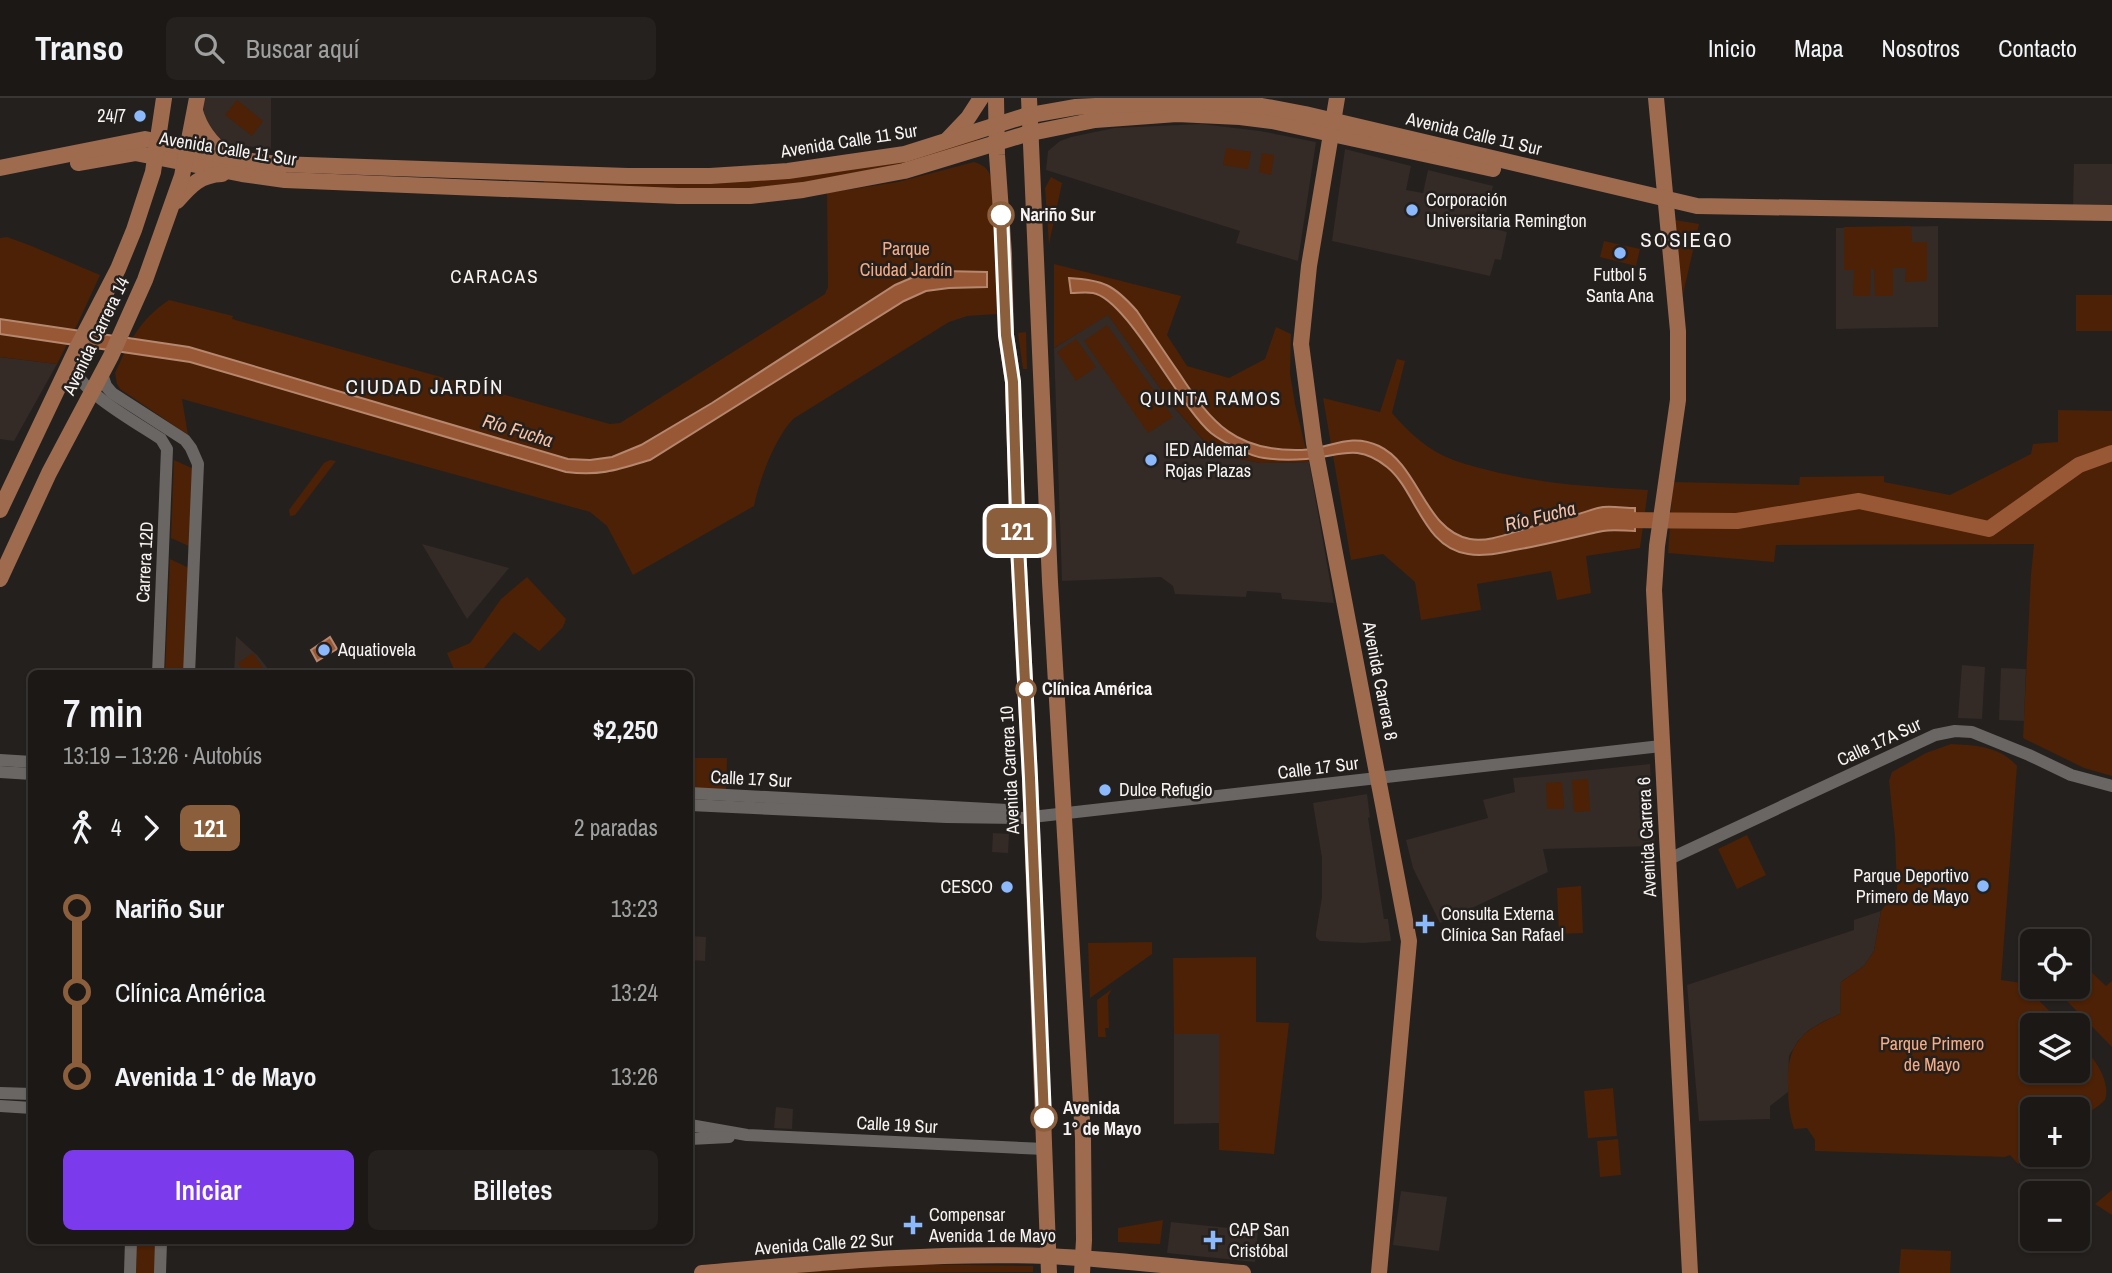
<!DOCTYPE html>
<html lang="es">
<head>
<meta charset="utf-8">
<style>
  :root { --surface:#1b1816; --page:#24211f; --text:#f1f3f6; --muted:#a0a0a1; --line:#393735; --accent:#7c3aed }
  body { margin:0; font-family:"Archivo Narrow",sans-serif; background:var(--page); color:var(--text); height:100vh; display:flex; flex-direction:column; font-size:26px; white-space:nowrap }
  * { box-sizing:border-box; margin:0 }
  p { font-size:23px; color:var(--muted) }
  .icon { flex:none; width:38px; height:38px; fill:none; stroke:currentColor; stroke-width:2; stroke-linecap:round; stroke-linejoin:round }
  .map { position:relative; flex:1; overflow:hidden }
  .panel { position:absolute; left:28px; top:572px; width:665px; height:574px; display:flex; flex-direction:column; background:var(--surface); border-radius:10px; box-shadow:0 2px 5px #0004,0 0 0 2px var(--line) }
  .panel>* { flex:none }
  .badge { padding:0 14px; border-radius:10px; font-size:24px; line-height:46px }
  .tools { position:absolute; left:2020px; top:831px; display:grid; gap:14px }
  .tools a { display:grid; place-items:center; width:70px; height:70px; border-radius:10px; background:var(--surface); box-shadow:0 2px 5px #0004,0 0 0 2px var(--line); font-size:35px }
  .map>.badge { position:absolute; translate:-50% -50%; box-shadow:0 0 0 4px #fff }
  .legs { display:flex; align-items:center; gap:10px; height:77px; padding:0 35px; font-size:23px }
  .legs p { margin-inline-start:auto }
  .summary { display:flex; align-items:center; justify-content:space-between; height:119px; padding:0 35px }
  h1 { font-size:38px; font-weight:600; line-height:52px }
  .cta { display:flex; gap:14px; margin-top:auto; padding:14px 35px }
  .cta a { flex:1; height:80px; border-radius:10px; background:var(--accent); color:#fff; font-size:28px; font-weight:600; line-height:80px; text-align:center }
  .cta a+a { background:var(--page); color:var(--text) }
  ul { padding:0 35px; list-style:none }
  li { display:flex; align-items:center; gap:24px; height:84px; font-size:26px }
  li i { display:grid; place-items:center; width:10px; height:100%; margin:0 9px; background:currentColor }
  li i::after { content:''; width:18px; height:18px; margin:-9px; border:5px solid; border-radius:50%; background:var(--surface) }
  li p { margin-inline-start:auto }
  li:first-child i { background:linear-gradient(#0000 50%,currentColor 0) }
  li:last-child i { background:linear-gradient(currentColor 50%,#0000 0) }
  header { display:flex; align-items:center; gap:42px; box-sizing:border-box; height:98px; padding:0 35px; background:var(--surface); border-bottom:2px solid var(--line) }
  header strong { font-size:33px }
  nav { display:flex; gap:38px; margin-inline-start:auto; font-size:24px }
  .search { width:490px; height:63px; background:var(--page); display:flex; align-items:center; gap:18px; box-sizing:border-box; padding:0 24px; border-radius:10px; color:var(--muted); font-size:26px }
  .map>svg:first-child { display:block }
</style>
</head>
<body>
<header>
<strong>Transo</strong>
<div class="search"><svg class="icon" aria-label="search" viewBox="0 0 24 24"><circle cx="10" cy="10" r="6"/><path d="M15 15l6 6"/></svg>Buscar aquí</div>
<nav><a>Inicio</a><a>Mapa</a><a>Nosotros</a><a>Contacto</a></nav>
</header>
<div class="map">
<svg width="2112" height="1175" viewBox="0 0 2112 1175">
  <rect width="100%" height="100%" fill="#24201e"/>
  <g fill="#342a26">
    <path d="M204,0h67v51l-44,-5 -8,-4 -6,-5 -10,-22z"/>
    <path d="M1201,26l59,7 56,11 -18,119 -62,-18 4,-12 -194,-61 2,-19 12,-10 11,-4 43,-9z"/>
    <path d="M1345,51l66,17 -5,24 17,3 5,-23 65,16 -10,40 24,6 -6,28 -6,-1 -5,17 -158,-35z"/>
    <path d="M2074,66h38v43l-39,-1z"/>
    <path d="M1938,128v101l-102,2v-101z"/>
    <path d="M1108,216l64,91 32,36 31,17 26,5 48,-1 25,141 -52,-4 -1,-6 -34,-2 -1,6 -71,-3 -2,-8 -12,-9 -99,4 -8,-233z"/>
    <path d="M0,259l57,7 -43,77 -14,-2z"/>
    <path d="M422,446l87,24 -42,51z"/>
    <path d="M236,538l22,20 14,18h-38z"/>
    <path d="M1962,567l23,2 -3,52 -24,-1z"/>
    <path d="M2001,570l25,1 -2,52 -25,-1z"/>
    <path d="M1650,666l5,82 -112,3 5,23 -108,51 -27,-55 -7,-28 82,-22 -5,-18 32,-8 -2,-14z"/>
    <path d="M1367,696l3,23 -2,1 16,101h4l3,22 -28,2 -43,-2 -4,-4v-4l6,-36v-39l-9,-55z"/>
    <path d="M993,735l16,1 -1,19 -16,-1z"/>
    <path d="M1881,813l-7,40 -10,15 -23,16 -1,32 -16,7 -15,9 -11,11 -9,15 -1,36 -18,14v13l-71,2 -12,-136 167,-55v-10z"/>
    <path d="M691,838l15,1 -1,24 -15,-1z"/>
    <path d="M1174,936h45v89l-45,1z"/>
    <path d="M776,1009l17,2 -1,20 -18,-1z"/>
    <path d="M1401,1093l46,6 -8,54 -46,-6z"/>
    <path d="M1171,1124l87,9 -3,31 -88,-9z"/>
  </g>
  <g fill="#4c2106">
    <path d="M237,2l26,21 -11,15 -27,-21z"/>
    <path d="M977,39l1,5 -42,16 -161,32 -231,-4v-9l159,5z"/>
    <path d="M1226,50l25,4 -3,17 -25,-4z"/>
    <path d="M1262,55l12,2 -3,20 -12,-3z"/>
    <path d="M974,64c6,2 11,4 14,9 11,16 9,118 10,143l-31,2 -18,6 -156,97c-19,21 -33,59 -39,87l-121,69 -26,-49 -17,-14 -408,-113 6,36 -68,-46 -3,-5 -2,-11c15,-32 24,-53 54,-73l64,16 -1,3 378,105 10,-1 205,-129 3,-7 -1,-94 71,-11z"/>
    <path d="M1051,79l11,6 -13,61 -4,-56z"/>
    <path d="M1675,122l24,4 -16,70z"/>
    <path d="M1911,128l1,16h15v39l-22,1 1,-14h-13v28h-18l-1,-27h-3l-1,27h-17l1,-26h-10v-43z"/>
    <path d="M7,139l22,8 71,30 -22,48 -21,41 -57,-7v-119z"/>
    <path d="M1604,143l36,8 -4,17 -36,-9z"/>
    <path d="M1054,166l127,32 -14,39 20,31 42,12 36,-19 11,-32 15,7 -1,39 5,31 14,58 -48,1 -26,-5 -31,-17 -32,-36 -64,-90 -54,33z"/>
    <rect x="2076" y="197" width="36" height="36"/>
    <path d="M1107,227l66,92 -25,16 -64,-92z"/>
    <path d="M1026,234l1,37h-4l-5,-36z"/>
    <path d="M1076,241l20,28 -20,14 -19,-29z"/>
    <path d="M1397,261l8,2 -13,52c14,16 30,32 50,42 14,7 30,11 46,15 52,14 105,17 160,20l-8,58 -54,8 5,37 -34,7 -6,-29 -74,13 4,26 -60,10 -6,-38 -32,-28 -32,6 -28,-162 57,14z"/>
    <path d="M2058,312l54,1v365l-28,-8 -61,-30 8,-164 3,-30 -258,1 -2,17 -106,-9 5,-71 126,3 1,-8 84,-1v6l66,13 81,-41 2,-10 25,-2z"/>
    <path d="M174,362l22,10 -3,78 -22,-10z"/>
    <path d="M330,362l6,1 -41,54 -5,1 -1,-6 35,-47z"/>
    <path d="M170,461l21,10 -6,105h-20z"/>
    <path d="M527,479l39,42 -3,8 -24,24 -25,-19 -35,42h-23l-9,-21 23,-10 31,-44z"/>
    <path d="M253,555l14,21h-22l-7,-11z"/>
    <path d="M1951,646c23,1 49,2 66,22l-16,214 21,3 41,42 -31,1v45h45v-31c13,13 35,39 28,60 -8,8 -19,14 -28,20v-10h-45v44l-14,10 -8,-9 -5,2 -190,-6v-11l-8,-12 -13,1c-5,-15 -6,-29 -6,-45 -1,-42 15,-54 52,-70l1,-32 23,-16 10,-15 7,-40 16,-22 -2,-52 -6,-56 3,-9 34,-19z"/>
    <path d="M690,660h37l-1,31h-36z"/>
    <path d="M1588,681l2,32 -16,1 -2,-32z"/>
    <path d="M1562,684l2,27h-17l-1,-26z"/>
    <path d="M1747,737l19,40 -29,14 -19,-40z"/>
    <path d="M1581,788l2,47 -24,1 -2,-46z"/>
    <path d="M1152,844v12l-62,44 -2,-55z"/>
    <path d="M1256,859v65l33,1 -15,131 -55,-4v-116h-45l-1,-76z"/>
    <path d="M2090,873l16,15 6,-5v66l-49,-50 10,-10h4v-4z"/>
    <path d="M1112,891l-4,7 1,32h-4l1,9h-8l-1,-37z"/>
    <path d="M1613,990l4,48 -29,2 -4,-47z"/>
    <path d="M1618,1041l3,36 -21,2 -3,-36z"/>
    <path d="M2112,1092v25l-17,-11z"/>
    <path d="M1163,1122l-3,24 -42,-2v-14z"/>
    <path d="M137,1143h21v32h-22z"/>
    <path d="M1901,1151l50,2 -1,22h-51z"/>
    <path d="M901,1166l132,2v6l-259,1z"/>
  </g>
  <g fill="#995835" stroke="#b5876e" stroke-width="2">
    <path d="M943,173l44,1v15l-38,1 -23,3 -22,10 -254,159c-33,10 -49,16 -84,12l-376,-110 -190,-28v-15l189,28 379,112 22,1 22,-3 29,-12 71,-42 183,-118 23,-10z"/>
    <path d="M1069,180c35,2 45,7 68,33 14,21 28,42 42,62 33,51 57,79 123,77 28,-1 47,-18 77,-4 40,19 46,85 91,93 17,3 35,-4 51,-9 19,-6 38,-11 57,-16 8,-2 17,-6 25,-7 11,-1 22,1 32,1v23c-10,0 -21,-2 -32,0 -29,6 -58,14 -88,19 -16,3 -32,7 -47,4 -45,-6 -52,-64 -81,-87 -31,-25 -48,-10 -81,-8 -13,1 -29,1 -42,-1 -13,-1 -43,-17 -53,-25 -32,-27 -84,-134 -118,-140 -7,-1 -15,0 -22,0z"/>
    <path d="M330,539l7,12 -20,12 -6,-11z"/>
  </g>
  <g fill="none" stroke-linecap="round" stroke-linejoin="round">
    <path stroke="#995835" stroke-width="16" d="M1617,422l120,1 122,-20 130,28 90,-64 33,-12"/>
    <g stroke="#6a6663" stroke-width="12">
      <path d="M79,258c-2,5 -4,9 -3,15 5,21 66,55 85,68l6,10 -9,225"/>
      <path d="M102,276l4,12 6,7 73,47 6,8 7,16 -9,210"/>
      <path d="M0,662l32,2"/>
      <path d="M0,674l32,2"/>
      <path d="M690,695l317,17"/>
      <path d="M690,707l256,12 77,1 638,-72"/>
      <path d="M1667,762l268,-125 20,-4 17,1 57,23 42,20 41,11"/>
      <path d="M0,995l32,1"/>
      <path d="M0,1008l32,2"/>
      <path d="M690,1027l57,10 298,14"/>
      <path d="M690,1041l39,-2"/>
      <path d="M130,1175l1,-32"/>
      <path d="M160,1175l1,-32"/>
    </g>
    <g stroke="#9e6b4f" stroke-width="16">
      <path d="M996,0l1,57 7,99 2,81 7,47 1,34 4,130 12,232 19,495"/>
      <path d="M1029,0l21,484 33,556 1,102 -2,33"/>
      <path d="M1337,0l-28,168 -8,78 13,99 95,498 -30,332"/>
      <path d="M1656,0l22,233v69l-21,146 -3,44 36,683"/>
      <path d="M195,13c5,19 16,32 31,44"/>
      <path d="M948,41l20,-21 13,-20"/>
      <path d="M78,65l57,-10 107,21 43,6 393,16h72l53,-6 101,-19 122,-37 69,-14 82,-6 63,3 32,4 221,48"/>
      <path d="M0,70l145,-29 98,21 35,4 350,12h82l78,-5 117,-17 120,-38 51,-9 117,-6 69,5 43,8 392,92 415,7"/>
      <path d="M177,103c14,-16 23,-26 45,-27"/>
      <path d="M0,412l76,-160 42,-81 16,-39 19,-58 11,-74"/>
      <path d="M0,481l49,-106 62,-117 34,-76 37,-104 15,-78"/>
      <path d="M702,1175c115,-10 229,-21 345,-17 65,3 131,11 196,17"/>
    </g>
  </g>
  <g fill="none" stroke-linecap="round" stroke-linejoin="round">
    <defs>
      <path id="line-1" d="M1001,117l5,120 7,47 1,34 4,130 12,232 14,340"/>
    </defs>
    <use href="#line-1" stroke="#fff" stroke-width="16"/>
    <use href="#line-1" stroke="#8b5e3c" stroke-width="10"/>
  </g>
  <g fill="#8cb9fc" stroke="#24201e" stroke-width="2.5">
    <circle cx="140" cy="18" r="7"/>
    <circle cx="1412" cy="112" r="7"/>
    <circle cx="1620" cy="155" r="7"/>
    <circle cx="1151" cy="362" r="7"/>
    <circle cx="324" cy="552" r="7"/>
    <circle cx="1105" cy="692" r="7"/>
    <circle cx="1983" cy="788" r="7"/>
    <circle cx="1007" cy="789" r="7"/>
    <path d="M1421.5 815.5h7v7h7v7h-7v7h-7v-7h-7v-7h7z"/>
    <path d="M909.5 1116.5h7v7h7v7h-7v7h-7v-7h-7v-7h7z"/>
    <path d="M1209.5 1131.5h7v7h7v7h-7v7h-7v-7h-7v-7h7z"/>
  </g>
  <g fill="#fff" stroke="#8b5e3c" stroke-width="3.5">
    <circle cx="1001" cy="117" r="12"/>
    <circle cx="1026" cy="591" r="9"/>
    <circle cx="1044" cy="1020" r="12"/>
  </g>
  <g text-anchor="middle" stroke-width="5" stroke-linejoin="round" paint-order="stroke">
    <g font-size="18" fill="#f7f4f3" stroke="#24201e" text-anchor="start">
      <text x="126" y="24" text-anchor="end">24/7</text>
      <text x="1426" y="108">Corporación<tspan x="1426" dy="21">Universitaria Remington</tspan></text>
      <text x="1620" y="183" text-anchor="middle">Futbol 5<tspan x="1620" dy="21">Santa Ana</tspan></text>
      <text x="1165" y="358">IED Aldemar<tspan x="1165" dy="21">Rojas Plazas</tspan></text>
      <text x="338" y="558">Aquatiovela</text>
      <text x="1119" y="698">Dulce Refugio</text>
      <text x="1969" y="784" text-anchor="end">Parque Deportivo<tspan x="1969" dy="21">Primero de Mayo</tspan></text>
      <text x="993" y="795" text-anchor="end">CESCO</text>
      <text x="1441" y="822">Consulta Externa<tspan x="1441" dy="21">Clínica San Rafael</tspan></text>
      <text x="929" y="1123">Compensar<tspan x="929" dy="21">Avenida 1 de Mayo</tspan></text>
      <text x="1229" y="1138">CAP San<tspan x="1229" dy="21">Cristóbal</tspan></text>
    </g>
    <g font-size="18" fill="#f7f4f3" stroke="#24201e">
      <text transform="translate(1474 36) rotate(13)" y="6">Avenida Calle 11 Sur</text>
      <text transform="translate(849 43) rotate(-9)" y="6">Avenida Calle 11 Sur</text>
      <text transform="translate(228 51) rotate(9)" y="6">Avenida Calle 11 Sur</text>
      <text transform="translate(96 238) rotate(-64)" y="6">Avenida Carrera 14</text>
      <text transform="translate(145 464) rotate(-87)" y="6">Carrera 12D</text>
      <text transform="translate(1380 583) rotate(79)" y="6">Avenida Carrera 8</text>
      <text transform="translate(1879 644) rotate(-25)" y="6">Calle 17A Sur</text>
      <text transform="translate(1318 670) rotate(-7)" y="6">Calle 17 Sur</text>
      <text transform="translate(1010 672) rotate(-93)" y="6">Avenida Carrera 10</text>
      <text transform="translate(751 681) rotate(3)" y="6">Calle 17 Sur</text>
      <text transform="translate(1647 739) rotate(-93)" y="6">Avenida Carrera 6</text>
      <text transform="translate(897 1027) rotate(3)" y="6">Calle 19 Sur</text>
      <text transform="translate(824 1146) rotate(-4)" y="6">Avenida Calle 22 Sur</text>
    </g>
    <g font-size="18" font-weight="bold" fill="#f7f4f3" stroke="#24201e" text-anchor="start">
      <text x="1020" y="123">Nariño Sur</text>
      <text x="1042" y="597">Clínica América</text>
      <text x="1063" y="1016">Avenida<tspan x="1063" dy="21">1° de Mayo</tspan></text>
    </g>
    <g font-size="18" fill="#f7ac85" stroke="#24201e">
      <text x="906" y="157">Parque<tspan x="906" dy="21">Ciudad Jardín</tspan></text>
      <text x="1932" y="952">Parque Primero<tspan x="1932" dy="21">de Mayo</tspan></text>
    </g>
    <g font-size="19" letter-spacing="2" fill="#f7f4f3" stroke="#24201e">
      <text x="495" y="185">CARACAS</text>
      <text x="1211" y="307">QUINTA RAMOS</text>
    </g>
    <g font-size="19" font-style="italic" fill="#fac1a4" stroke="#24201e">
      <text transform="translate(518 332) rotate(17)" y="7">Río Fucha</text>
      <text transform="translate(1540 418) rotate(-14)" y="7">Río Fucha</text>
    </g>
    <g font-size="21" letter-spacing="2" fill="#f7f4f3" stroke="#24201e">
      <text x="1687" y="149">SOSIEGO</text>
      <text x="425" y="296">CIUDAD JARDÍN</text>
    </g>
  </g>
</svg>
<div class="tools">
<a><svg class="icon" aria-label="locate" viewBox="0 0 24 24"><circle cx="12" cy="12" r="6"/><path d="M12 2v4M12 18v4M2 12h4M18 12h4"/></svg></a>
<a><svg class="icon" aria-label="layers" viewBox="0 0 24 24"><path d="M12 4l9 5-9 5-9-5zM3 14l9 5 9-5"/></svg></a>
<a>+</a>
<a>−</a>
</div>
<b class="badge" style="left:1017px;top:433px;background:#8b5e3c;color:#fff">121</b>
<section class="panel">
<div class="summary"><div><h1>7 min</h1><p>13:19 – 13:26 · Autobús</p></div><b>$2,250</b></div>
<div class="legs"><svg class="icon" aria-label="walk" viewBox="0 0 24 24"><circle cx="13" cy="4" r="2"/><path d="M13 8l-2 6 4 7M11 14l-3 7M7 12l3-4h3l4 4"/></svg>4<svg class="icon" aria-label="forward" viewBox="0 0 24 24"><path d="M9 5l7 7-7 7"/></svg><b class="badge" style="background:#8b5e3c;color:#fff">121</b><p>2 paradas</p></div>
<ul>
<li><i style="color:#8b5e3c"></i><b>Nariño Sur</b><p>13:23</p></li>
<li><i style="color:#8b5e3c"></i><span>Clínica América</span><p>13:24</p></li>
<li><i style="color:#8b5e3c"></i><b>Avenida 1° de Mayo</b><p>13:26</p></li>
</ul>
<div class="cta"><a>Iniciar</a><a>Billetes</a></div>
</section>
</div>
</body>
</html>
